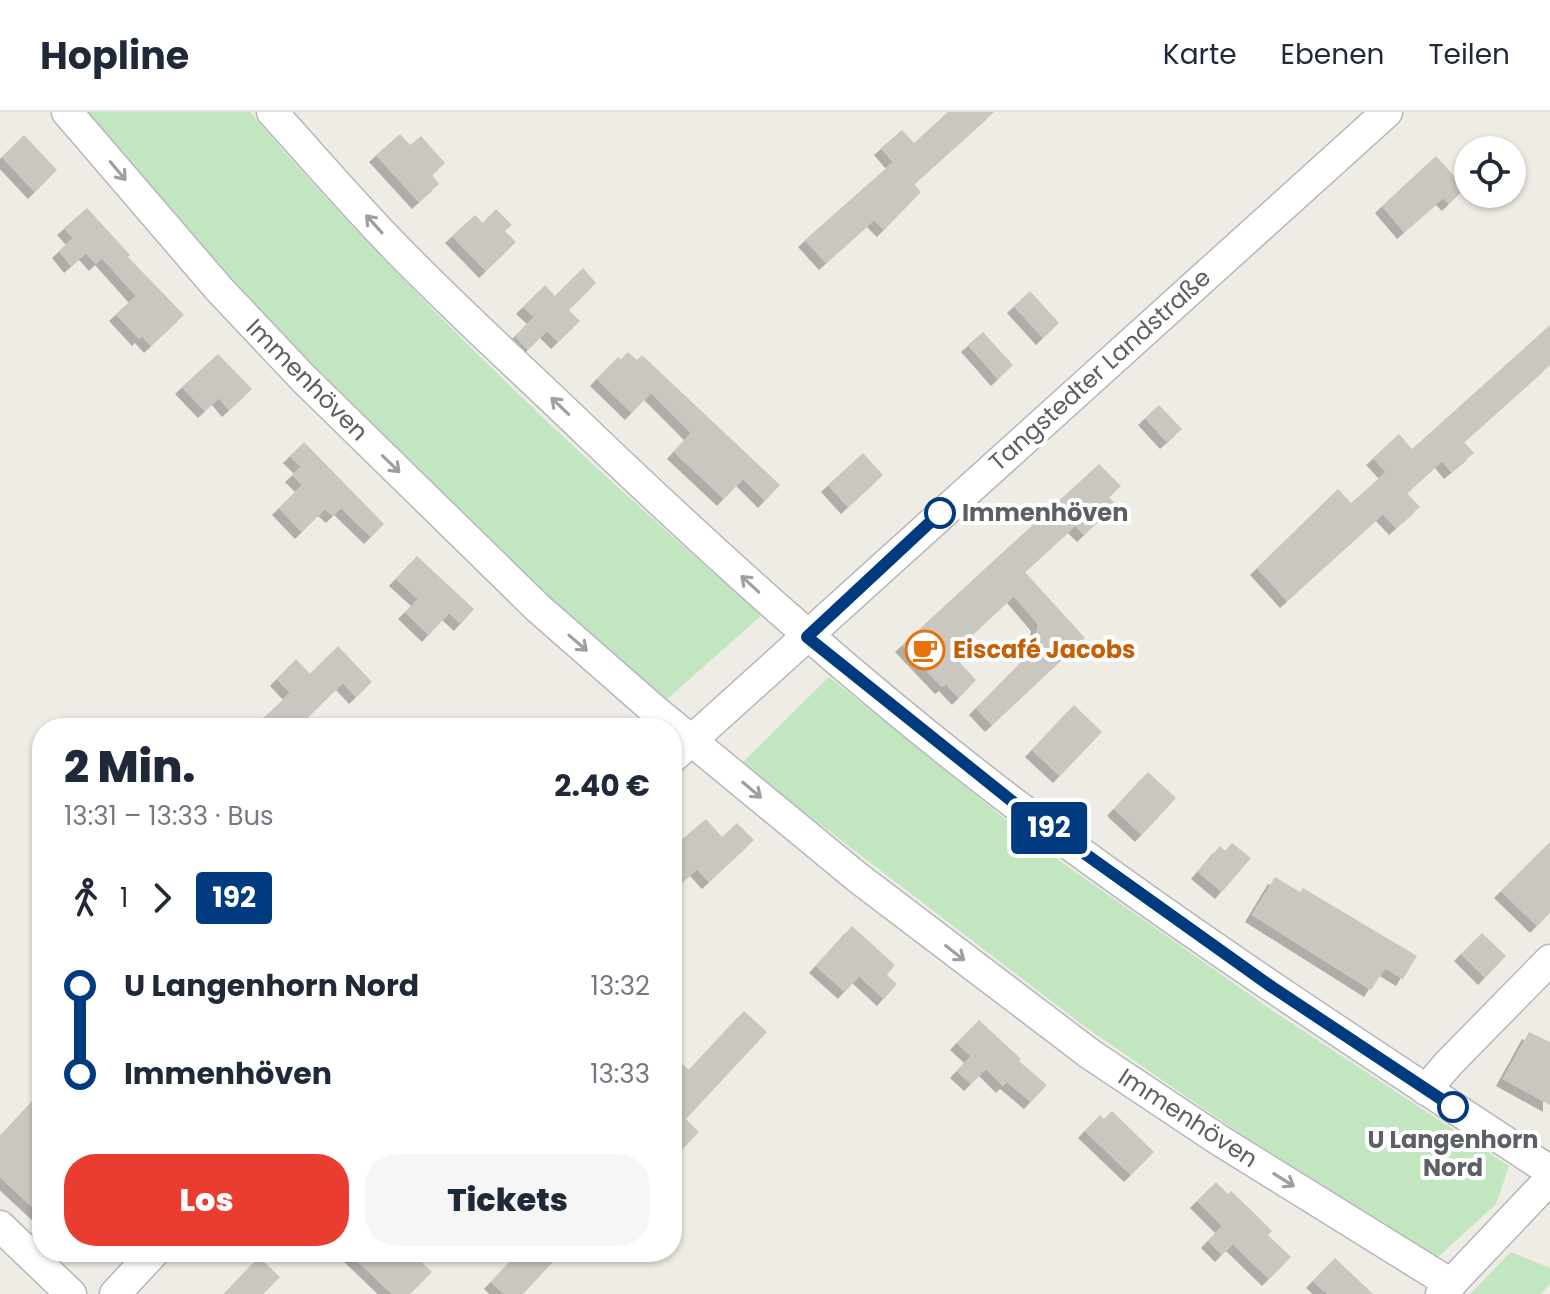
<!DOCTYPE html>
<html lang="de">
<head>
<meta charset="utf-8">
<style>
  :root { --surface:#fff; --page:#f6f6f7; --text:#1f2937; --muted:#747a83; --line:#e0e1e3; --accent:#e93d30 }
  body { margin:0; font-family:Poppins,sans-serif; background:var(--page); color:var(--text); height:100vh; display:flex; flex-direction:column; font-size:30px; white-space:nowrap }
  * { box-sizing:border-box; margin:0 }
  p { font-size:26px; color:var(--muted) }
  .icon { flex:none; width:44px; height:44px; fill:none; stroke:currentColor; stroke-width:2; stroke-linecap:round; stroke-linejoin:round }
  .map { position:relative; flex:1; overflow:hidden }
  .side { position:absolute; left:32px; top:606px; width:650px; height:544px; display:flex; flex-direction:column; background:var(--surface); border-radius:32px; box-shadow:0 2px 6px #0004 }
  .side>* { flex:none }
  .badge { padding:0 16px; border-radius:6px; font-size:28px; line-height:52px }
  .controls { position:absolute; left:1454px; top:24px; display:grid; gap:16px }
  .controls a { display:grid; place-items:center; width:72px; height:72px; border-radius:50%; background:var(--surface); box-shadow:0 2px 6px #0004; font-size:40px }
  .map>.badge { position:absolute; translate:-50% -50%; box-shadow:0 0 0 4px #fff }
  .legs { display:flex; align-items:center; gap:12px; height:88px; padding:0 32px; font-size:26px }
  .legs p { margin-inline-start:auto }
  .headline { display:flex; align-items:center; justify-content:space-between; height:136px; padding:0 32px }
  h1 { font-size:44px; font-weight:800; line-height:60px }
  .cta { display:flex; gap:16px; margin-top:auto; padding:16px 32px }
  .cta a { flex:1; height:92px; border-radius:32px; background:var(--accent); color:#fff; font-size:32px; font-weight:800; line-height:92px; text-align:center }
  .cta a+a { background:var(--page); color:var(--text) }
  ul { padding:0 32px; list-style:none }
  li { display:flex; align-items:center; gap:28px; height:88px; font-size:30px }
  li i { display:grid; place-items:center; width:12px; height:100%; margin:0 10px; background:currentColor }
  li i::after { content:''; width:20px; height:20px; margin:-10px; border:6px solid; border-radius:50%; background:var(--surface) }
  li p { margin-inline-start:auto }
  li:first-child i { background:linear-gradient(#0000 50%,currentColor 0) }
  li:last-child i { background:linear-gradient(currentColor 50%,#0000 0) }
  header { display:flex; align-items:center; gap:48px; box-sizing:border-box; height:112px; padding:0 40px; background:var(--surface); border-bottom:2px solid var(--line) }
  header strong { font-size:38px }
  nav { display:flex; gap:44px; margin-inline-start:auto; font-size:28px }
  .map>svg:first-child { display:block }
</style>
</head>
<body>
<header>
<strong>Hopline</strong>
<nav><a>Karte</a><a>Ebenen</a><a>Teilen</a></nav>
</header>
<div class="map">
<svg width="1550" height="1182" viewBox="0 0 1550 1182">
  <defs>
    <filter id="shadow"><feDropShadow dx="-7" dy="7" stdDeviation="0" flood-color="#0004"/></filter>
  </defs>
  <rect width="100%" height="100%" fill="#eeece4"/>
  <g fill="#c1e6c0">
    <path d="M83,0h167c156,181 331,347 512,503l-95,84 -113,-97 -327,-317z"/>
    <path d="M829,565l211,170 233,164 236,155 -13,38 -58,53 -199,-124 -155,-107 -343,-262z"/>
    <path d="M1511,1140l39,16v16l-9,10h-71z"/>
  </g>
  <g fill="#cac7c1" filter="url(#shadow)">
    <path d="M948,0h46l-80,72 7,8 -37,38 -10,-10 -48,43 -21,-23 88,-78 -12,-14 21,-18 12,13z"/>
    <path d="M400,22l10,11 11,-9 24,27 -13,12 7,9 -20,18 -43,-47z"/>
    <path d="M24,23l33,35 -22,22 -33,-35z"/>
    <path d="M1436,44l29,32 -16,16 -6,-6 -39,34 -22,-26z"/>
    <path d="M87,96l43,47 -2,2 56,58 -33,31 -9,-10 -3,3 -23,-25 20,-18 -34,-38 -6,6 -10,-11 -15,13 -12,-15 14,-13 -9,-10z"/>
    <path d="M496,97l16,16 -7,6 11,11 -30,29 -34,-35 23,-21 8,8z"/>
    <path d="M583,156l13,15 -27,27 11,11 -22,21 -11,-11 -19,19 -13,-14 19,-19 -11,-10 22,-22 10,11z"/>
    <path d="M1030,179l29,32 -16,15 -29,-32z"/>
    <path d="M1550,213v40l-86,77 10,11 -23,19 -9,-11 -35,32 13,14 -24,21 -13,-14 -96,87 -30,-33 81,-79 13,14 35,-31 -13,-14 26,-24 13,15z"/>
    <path d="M983,220l30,33 -15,14 -30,-34z"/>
    <path d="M628,240l9,8 5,-5 138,130 -15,16 -22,-22 -19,20 -50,-47 17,-19 -40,-40 -19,20 -35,-34 21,-22 3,2z"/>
    <path d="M218,242l34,35 -23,21 -10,-12 -14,13 -23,-24z"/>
    <path d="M1159,293l23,24 -15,13 -22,-24z"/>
    <path d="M304,330l80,82 -13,13 -30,-29 -8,8 -8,-7 -23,23 -23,-24 23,-23 -10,-10 9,-8 -11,-11z"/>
    <path d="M863,341l20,22 -35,32 -20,-22z"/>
    <path d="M1099,352l22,22 -12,11 7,8 -32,30 -9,-9 -50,46 60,66 -93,87 -16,-17 58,-59 4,-25 -24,-28 -62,58 24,26 -17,18 -13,-14 -4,3 -40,-42z"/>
    <path d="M417,444l57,53 -13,15 -12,-11 -20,22 -24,-23 13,-13 -22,-20z"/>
    <path d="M338,534l34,36 -16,15 -13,-14 -46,45h-44l37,-35 -13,-14 19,-20 14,15z"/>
    <path d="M1074,593l28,27 -42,44 -28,-26z"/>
    <path d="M1148,660l28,26 -34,37 -28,-26z"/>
    <path d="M706,707l16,18 15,-14 17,17 -45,42 -12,-13 -25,22v-43z"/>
    <path d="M1550,730v71l-13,13 -36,-35z"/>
    <path d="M1232,731l19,15 -29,34 -24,-20 22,-26 5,5z"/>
    <path d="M1275,765l25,15 3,-4 114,68 -14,23 -18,-11 -14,22 -119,-75z"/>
    <path d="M852,814l43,39 -8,10 10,9 -13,15 -25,-23 -14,16 -29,-26z"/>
    <path d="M1482,821l24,23 -21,22 -24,-24z"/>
    <path d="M744,899l23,21 -81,87 13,13 -27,28v-106l17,16z"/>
    <path d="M979,908l42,39 -2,2 28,24 -16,17 -24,-20 -4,4 -17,-17 -15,15 -14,-13 14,-15 -14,-13z"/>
    <path d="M1529,920l21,10v63l-47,-26z"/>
    <path d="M42,979v125l-42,-39v-41z"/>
    <path d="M1112,999l42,41 -23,23 -46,-44 15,-16 4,4z"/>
    <path d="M1216,1070l12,12 3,-3 21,20 20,20 -4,4 23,22 -22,22 -36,-35 -11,11 -14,-14 14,-15 -25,-25z"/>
    <path d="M348,1140h63l21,20 -22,22h-18z"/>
    <path d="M519,1140h43l-39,42h-19l-13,-12z"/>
    <path d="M259,1145l21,20 -17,17h-39z"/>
    <path d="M1335,1146l38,36h-46l-14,-13z"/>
  </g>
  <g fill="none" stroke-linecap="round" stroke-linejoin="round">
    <defs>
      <g id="minor">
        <path d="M67,0l152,177 85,90 234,229 114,100 205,169 233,177 129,86 232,144"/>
        <path d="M272,0c41,45 81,92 124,136 62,64 129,124 193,186 137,131 278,258 430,373 171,129 352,246 531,364"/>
        <path d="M672,646l715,-646"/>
        <path d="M1426,978l22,-26 102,-104"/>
        <path d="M0,1114l71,68"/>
        <path d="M115,1182l39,-42"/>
        <path d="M1441,1182l109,-115"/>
      </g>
    </defs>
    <use href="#minor" stroke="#b4b7bb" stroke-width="33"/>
    <use href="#minor" stroke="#fff" stroke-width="30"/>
  </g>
  <defs><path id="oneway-shaft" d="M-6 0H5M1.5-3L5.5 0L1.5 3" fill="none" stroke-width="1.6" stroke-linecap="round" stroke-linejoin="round" transform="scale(2)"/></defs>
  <g stroke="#9da0a3">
    <use href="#oneway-shaft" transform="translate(118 59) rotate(50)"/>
    <use href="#oneway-shaft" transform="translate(374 112) rotate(-132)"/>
    <use href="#oneway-shaft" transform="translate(560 294) rotate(-136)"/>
    <use href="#oneway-shaft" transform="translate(391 352) rotate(44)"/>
    <use href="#oneway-shaft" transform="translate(750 472) rotate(-137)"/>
    <use href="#oneway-shaft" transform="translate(578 531) rotate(41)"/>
    <use href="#oneway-shaft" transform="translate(752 678) rotate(40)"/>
    <use href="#oneway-shaft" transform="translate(955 841) rotate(38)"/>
    <use href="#oneway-shaft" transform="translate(1284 1068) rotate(32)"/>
  </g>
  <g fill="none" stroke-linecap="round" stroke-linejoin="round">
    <defs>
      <path id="line-1" d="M940,401l-133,124 211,169 254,181 181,120"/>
    </defs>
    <use href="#line-1" stroke="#fff" stroke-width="18"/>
    <use href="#line-1" stroke="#003b80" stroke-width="12"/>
  </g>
  <defs>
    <symbol id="cafe-ring" viewBox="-11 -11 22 22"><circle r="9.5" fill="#fff" stroke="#e8710a" stroke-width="1.5"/><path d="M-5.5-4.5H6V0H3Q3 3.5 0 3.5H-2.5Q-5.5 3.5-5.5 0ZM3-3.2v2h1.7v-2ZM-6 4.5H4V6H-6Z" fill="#e8710a"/></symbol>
  </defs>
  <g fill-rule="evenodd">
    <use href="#cafe-ring" x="903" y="516" width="44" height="44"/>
  </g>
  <g fill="#fff" stroke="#003b80" stroke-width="4">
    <circle cx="940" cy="401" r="14"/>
    <circle cx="1453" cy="995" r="14"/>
  </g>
  <g text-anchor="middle" stroke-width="8" stroke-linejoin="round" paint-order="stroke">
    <g font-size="24" fill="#5c6065" stroke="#fff">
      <text transform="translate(1100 258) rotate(-42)" y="8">Tangstedter Landstraße</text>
      <text transform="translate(307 268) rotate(45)" y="8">Immenhöven</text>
      <text transform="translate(1188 1006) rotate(33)" y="8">Immenhöven</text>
    </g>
    <g font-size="24" font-weight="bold" fill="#5c6065" stroke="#fff" text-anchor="start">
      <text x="962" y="409">Immenhöven</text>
      <text x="1453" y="1036" text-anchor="middle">U Langenhorn<tspan x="1453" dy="28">Nord</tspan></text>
    </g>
    <g font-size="24" font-weight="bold" fill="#c56008" stroke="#fff" text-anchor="start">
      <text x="953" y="546">Eiscafé Jacobs</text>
    </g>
  </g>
</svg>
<div class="controls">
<a><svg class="icon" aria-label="locate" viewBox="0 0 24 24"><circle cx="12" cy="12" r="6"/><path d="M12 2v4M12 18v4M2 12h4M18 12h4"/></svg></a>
</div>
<b class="badge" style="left:1049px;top:716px;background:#003b80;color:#fff">192</b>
<section class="side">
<div class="headline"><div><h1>2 Min.</h1><p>13:31 – 13:33 · Bus</p></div><b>2.40 €</b></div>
<div class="legs"><svg class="icon" aria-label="walk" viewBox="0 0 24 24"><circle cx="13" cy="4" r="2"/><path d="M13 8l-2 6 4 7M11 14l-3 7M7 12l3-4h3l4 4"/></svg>1<svg class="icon" aria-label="forward" viewBox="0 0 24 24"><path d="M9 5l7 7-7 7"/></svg><b class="badge" style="background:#003b80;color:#fff">192</b></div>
<ul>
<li><i style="color:#003b80"></i><b>U Langenhorn Nord</b><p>13:32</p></li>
<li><i style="color:#003b80"></i><b>Immenhöven</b><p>13:33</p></li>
</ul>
<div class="cta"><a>Los</a><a>Tickets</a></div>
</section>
</div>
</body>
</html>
